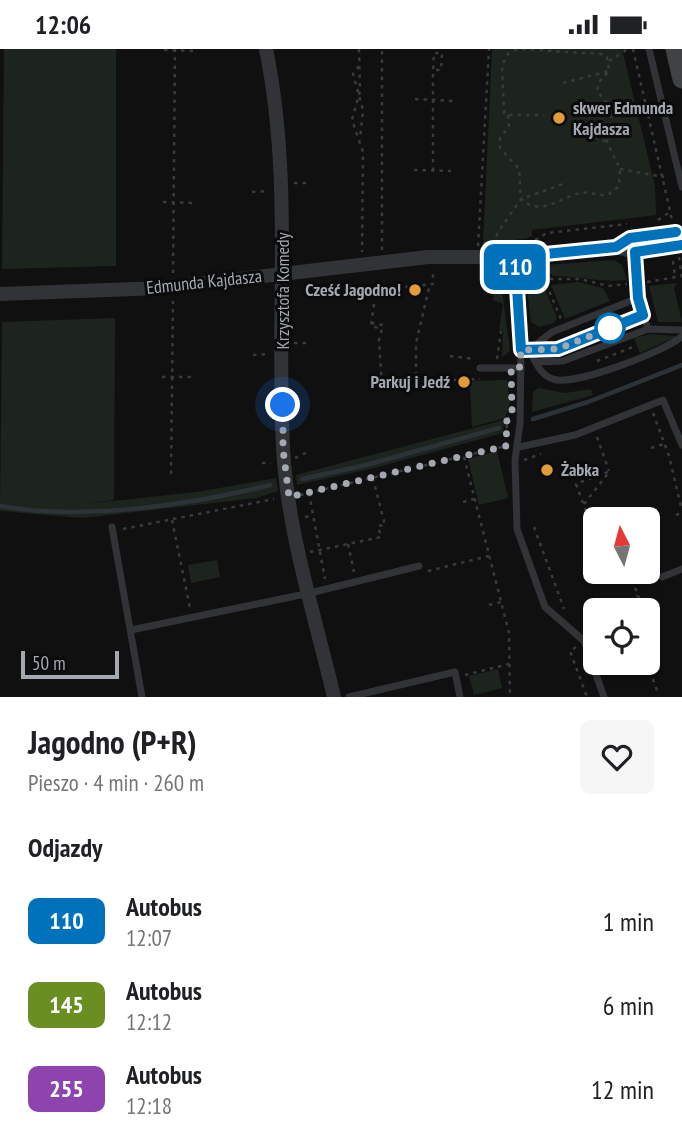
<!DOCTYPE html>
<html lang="pl">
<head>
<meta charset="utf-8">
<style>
  :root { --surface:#fff; --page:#f6f6f6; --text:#202124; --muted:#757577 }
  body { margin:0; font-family:"PT Sans Narrow",sans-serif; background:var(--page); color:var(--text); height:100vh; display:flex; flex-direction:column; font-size:26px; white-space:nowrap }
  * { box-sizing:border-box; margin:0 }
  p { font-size:23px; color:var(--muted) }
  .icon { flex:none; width:38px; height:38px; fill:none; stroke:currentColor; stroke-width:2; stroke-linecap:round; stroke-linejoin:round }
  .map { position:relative; height:648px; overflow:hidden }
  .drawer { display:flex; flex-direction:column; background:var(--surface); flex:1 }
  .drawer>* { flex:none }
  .badge { padding:0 14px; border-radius:10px; font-size:24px; line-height:46px }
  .needle { width:46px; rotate:354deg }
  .tools { position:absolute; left:583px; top:458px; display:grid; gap:14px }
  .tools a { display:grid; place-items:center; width:77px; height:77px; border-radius:10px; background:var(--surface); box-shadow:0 2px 5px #0004; font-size:35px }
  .scale { position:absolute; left:21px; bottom:18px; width:98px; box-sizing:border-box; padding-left:7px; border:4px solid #a3a8b1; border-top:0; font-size:19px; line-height:24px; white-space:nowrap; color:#a3a8b1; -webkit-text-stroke:5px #0b0b0c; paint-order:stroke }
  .you { position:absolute; width:35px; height:35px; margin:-18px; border:5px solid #fff; border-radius:50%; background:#1a73e8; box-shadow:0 0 0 10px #1a73e833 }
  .map>.badge { position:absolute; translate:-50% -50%; box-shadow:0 0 0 4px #fff }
  h2 { padding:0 28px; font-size:26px; line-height:63px }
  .round { display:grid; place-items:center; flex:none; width:74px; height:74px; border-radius:10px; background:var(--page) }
  .headline { display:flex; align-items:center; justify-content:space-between; height:119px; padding:0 28px }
  h1 { font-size:33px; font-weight:700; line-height:52px }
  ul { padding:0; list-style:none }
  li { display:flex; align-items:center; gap:21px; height:84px; padding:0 28px }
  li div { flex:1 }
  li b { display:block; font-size:26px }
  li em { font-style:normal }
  li .badge { min-width:77px; font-weight:700; text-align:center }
  .status { display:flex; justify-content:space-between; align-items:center; height:49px; padding:0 35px; background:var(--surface); direction:ltr }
  .status svg { height:19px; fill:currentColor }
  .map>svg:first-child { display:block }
</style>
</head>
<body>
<div class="status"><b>12:06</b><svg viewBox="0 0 49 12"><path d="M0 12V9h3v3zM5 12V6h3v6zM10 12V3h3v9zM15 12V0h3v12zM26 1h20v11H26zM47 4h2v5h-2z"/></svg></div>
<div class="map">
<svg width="682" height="648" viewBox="0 0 682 648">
  <rect width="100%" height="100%" fill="#101011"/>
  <g fill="#1d241d">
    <path d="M4,0h112v217l-114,3z"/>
    <path d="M492,0h130l33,137 1,29 -124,15v6l-5,2 -44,7z"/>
    <path d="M614,211l8,5 5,15c-25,3 -49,-4 -74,-4l-7,-6 -1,-5z"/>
    <path d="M501,233l9,69 -8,6 1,-26 -4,-1 4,-26 -10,-4 2,-13z"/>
    <path d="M526,233l17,2 14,34 -3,5 -15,4 -8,-5z"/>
    <path d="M578,233l25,6 7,13 -45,18 -14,-34z"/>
    <path d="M677,234l-3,5 8,34h-24l-9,-36z"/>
    <path d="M115,269l-1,182 -30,4 113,-12 79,-14 2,13 -22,7 -173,20 -83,-7 2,-189z"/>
    <path d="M650,285l25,2 1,1 -36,16 -6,-15z"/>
    <path d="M507,331l3,22 -5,16 -33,9 -2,-40h-7l-1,-6z"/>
    <path d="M538,339l27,5 26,-4 2,6 -61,17 1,-20z"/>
    <path d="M504,371l-1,13 -129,35 -77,17 -1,-10z"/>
    <path d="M497,402l11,47 -29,7 -11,-46z"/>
    <path d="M217,511l3,17 -29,6 -3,-18z"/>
    <path d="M498,620l4,19 -28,7 -5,-19z"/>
  </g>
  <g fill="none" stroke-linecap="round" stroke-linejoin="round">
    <g stroke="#2b3339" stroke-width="4.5">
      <path d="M533,370l55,-17 94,-37"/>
      <path d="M302,430l64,-14 133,-37"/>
      <path d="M0,457c82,15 190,-1 270,-21"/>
    </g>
    <g stroke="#383a3d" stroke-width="2.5" stroke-dasharray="3.5 5" stroke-linecap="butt">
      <path d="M359,0l1,42 -8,29 11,32 -1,100"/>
      <path d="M517,0l-9,5 -6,11 2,48 4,2h36"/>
      <path d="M633,0l39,171"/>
      <path d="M164,1l31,1"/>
      <path d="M609,12l19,-12"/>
      <path d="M359,17l-6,8 10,36 -3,29"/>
      <path d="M563,34l46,-12"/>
      <path d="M415,50l39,2"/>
      <path d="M508,66l1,12 -9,11v10l19,21 2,30c19,18 38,-1 59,-6 9,-2 18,3 28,2l11,-9 1,-17 -13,-27 6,-32 -16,-19 2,-9 10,-11 -2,-14 -6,-3 -79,-5"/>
      <path d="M579,81l28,12"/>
      <path d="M620,120l44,8"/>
      <path d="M414,121l37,1"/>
      <path d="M433,122v-101l1,-17h8l-1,17h-8"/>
      <path d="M294,134h14"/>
      <path d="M252,143l17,-1"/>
      <path d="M163,153l31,1"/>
      <path d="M658,171l12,-8"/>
      <path d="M535,191l12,-7 80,-9"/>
      <path d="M493,195l5,-12 23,-33 45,-16"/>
      <path d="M478,197l11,-197"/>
      <path d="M382,201v-201"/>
      <path d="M679,208l3,21"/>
      <path d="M673,212l2,16"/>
      <path d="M542,219l2,11h36l28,7 19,-2"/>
      <path d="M493,221l10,8 3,8"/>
      <path d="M173,224l2,-224"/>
      <path d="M524,228l20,2 17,40"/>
      <path d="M647,233l35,-6"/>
      <path d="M490,238l14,-9"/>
      <path d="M397,239l36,-4v-15"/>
      <path d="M374,255l-3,22 11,3"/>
      <path d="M371,274l12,2 -4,15 3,48"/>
      <path d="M294,294h17"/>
      <path d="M253,306l14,-1"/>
      <path d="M450,307l25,3"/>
      <path d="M497,310l4,-28"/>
      <path d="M597,312l36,-14"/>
      <path d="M162,328h31"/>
      <path d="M454,331l26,-1"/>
      <path d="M416,335v-41l14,-59"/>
      <path d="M653,364l16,43 13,55"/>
      <path d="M597,388l12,34"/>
      <path d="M651,399l13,-4"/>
      <path d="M464,408l45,176 1,64"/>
      <path d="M295,409l13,-6"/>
      <path d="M524,411l17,-6"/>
      <path d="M262,414h9"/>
      <path d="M171,425l2,-173"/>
      <path d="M309,444l16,86"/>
      <path d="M300,446l206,-49 1,-27 3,-2"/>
      <path d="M463,453l11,-3"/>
      <path d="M584,455l26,-33"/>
      <path d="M676,466l6,-2"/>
      <path d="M305,468l8,-1"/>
      <path d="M172,471l18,88"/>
      <path d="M534,478l30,82"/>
      <path d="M123,480l151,-30"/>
      <path d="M595,486l-19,-51 34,-13"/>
      <path d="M348,495l6,28"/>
      <path d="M310,503l71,-15 -3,-11 7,-1 -12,-46"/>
      <path d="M428,522l61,-15"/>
      <path d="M629,523l15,39"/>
      <path d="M489,556l12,-3"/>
      <path d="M628,562l9,-16"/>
      <path d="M576,598l-6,4 17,46"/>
      <path d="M647,614l11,30"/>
      <path d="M465,626l44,-11"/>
    </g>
    <g stroke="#323336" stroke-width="7">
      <path d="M649,0l33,138"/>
      <path d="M635,203l3,46 10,31"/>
      <path d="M515,209l6,92 -1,73 -5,37 2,69 28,78 39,34 20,56"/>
      <path d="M528,301l30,-1 85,-34"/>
      <path d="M529,301c6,11 11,25 24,29 19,8 114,-28 129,-43"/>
      <path d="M529,301l23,-18 86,-34"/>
      <path d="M536,313l27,-1 85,-32 34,1"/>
      <path d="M480,319h41"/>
      <path d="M519,398l56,-12 88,-35 19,45"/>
      <path d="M112,478l30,170"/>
      <path d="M662,528l20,-8"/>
      <path d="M131,581l179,-37 109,-27"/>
      <path d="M349,648l106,-25 5,25"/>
    </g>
    <g stroke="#323336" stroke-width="14">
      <path d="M266,0c27,132 10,265 17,398 4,84 32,169 51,250"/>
      <path d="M616,198l14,-9 45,-6 7,2"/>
      <path d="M0,245l161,-6 267,-31h87l101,-10 19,5 47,-7"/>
    </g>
    <path stroke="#404246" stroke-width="19" d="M675,0l7,30"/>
  </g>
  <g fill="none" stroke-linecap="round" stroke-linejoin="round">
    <defs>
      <path id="line" d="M676,183l-46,6 -14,9 -101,10 6,93 37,-1 85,-34 -5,-17 -3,-46 47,-7"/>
    </defs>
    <use href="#line" stroke="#fff" stroke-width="16"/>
    <use href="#line" stroke="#0072bc" stroke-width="10"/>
    <path stroke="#a3a8b1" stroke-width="7" stroke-dasharray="0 12.6" d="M283,356v44l6,48 217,-51 1,-27 5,-9 -1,-42 9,-1 1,-17 37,-1 52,-21"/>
  </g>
  <g fill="#e09c39" stroke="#0b0b0c" stroke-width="2.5">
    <circle cx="559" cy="69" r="7"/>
    <circle cx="415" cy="241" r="7"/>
    <circle cx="464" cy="333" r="7"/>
    <circle cx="547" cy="421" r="7"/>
  </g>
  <circle fill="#fff" stroke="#0072bc" stroke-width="3.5" cx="610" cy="279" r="14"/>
  <g text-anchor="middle" stroke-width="6" stroke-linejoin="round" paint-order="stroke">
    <g font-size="18" font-weight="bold" fill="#a3a8b1" stroke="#0b0b0c" text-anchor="start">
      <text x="573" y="65">skwer Edmunda<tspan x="573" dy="21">Kajdasza</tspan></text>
      <text x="401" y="247" text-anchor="end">Cześć Jagodno!</text>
      <text x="450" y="339" text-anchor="end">Parkuj i Jedź</text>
      <text x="561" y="427">Żabka</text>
    </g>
    <g font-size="18" fill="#a3a8b1" stroke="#0b0b0c">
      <text transform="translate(204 233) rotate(-6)" y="6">Edmunda Kajdasza</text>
      <text transform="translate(283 242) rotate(-90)" y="6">Krzysztofa Komedy</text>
    </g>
  </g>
</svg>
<div class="tools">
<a><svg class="needle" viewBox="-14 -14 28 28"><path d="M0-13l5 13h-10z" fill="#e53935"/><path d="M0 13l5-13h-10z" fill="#757577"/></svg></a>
<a><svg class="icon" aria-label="locate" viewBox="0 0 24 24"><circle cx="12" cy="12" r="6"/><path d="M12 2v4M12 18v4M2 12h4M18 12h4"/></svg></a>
</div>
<div class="scale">50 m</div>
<div class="you" style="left:283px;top:356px"></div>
<b class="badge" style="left:515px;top:218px;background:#0072bc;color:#fff">110</b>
</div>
<section class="drawer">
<div class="headline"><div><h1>Jagodno (P+R)</h1><p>Pieszo · 4 min · 260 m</p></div><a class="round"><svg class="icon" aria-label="heart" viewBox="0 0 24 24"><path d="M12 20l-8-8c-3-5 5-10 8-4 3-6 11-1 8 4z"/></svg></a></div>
<h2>Odjazdy</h2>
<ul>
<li><span class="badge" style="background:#0072bc;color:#fff">110</span><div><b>Autobus</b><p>12:07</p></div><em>1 min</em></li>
<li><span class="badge" style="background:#6b8e23;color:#fff">145</span><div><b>Autobus</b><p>12:12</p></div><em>6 min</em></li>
<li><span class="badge" style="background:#8e44ad;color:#fff">255</span><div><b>Autobus</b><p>12:18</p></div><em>12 min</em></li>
</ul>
</section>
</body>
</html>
